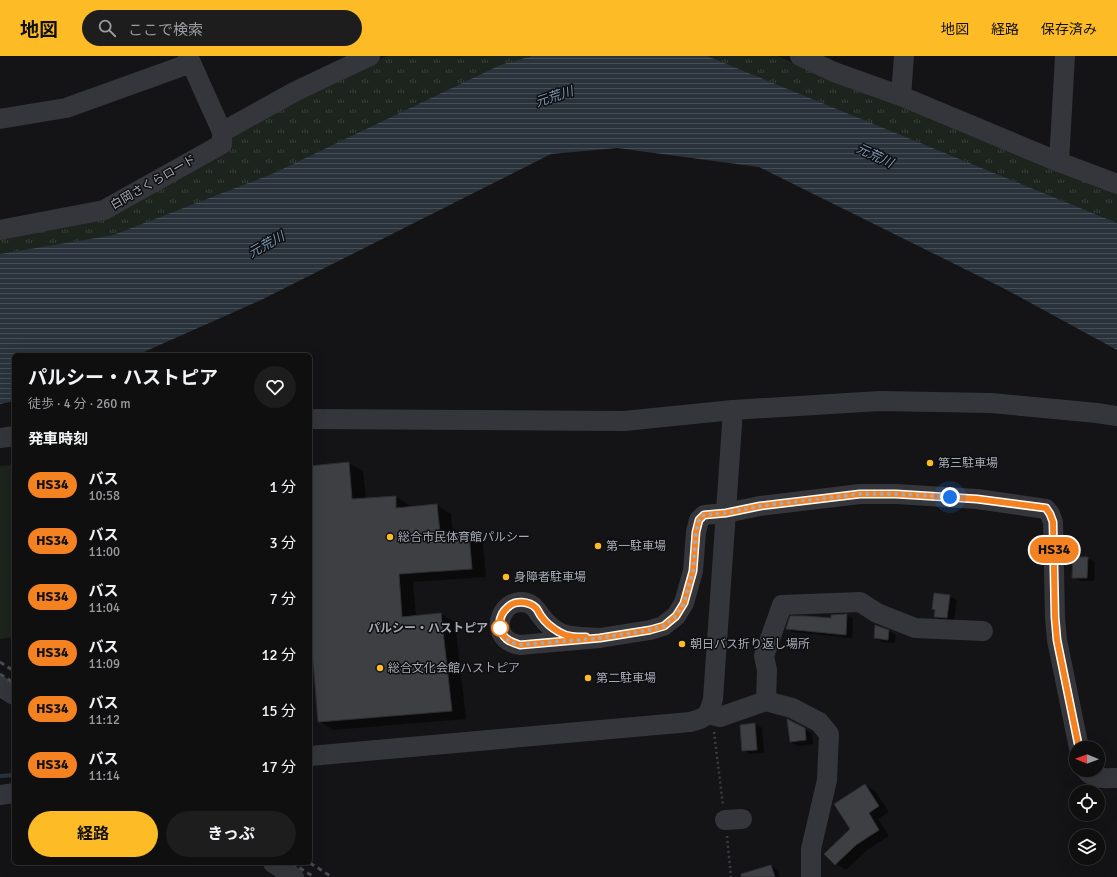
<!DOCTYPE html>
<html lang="ja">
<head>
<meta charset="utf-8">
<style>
  :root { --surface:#0f0f10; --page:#1d1d1e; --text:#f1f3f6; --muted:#9b9c9f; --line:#2f2f30; --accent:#fdbb25 }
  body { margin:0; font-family:Signika,"Noto Sans JP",sans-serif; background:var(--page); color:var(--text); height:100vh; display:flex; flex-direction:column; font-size:15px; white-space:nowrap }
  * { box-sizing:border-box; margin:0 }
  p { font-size:13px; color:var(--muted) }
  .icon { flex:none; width:22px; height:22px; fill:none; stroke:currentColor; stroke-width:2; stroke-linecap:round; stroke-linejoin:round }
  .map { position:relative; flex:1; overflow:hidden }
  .drawer { position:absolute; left:12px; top:297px; width:300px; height:512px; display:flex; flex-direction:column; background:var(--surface); border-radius:6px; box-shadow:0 4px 16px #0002,0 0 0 1px var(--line) }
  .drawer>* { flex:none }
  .badge { padding:0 8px; border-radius:13px; font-size:14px; line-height:26px }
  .needle { width:26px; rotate:271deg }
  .tools { position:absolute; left:1069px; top:685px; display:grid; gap:8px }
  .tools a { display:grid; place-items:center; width:36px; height:36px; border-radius:50%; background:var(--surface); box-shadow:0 4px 16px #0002,0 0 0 1px var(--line); font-size:20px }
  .you { position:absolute; width:20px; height:20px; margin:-10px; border:3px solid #fff; border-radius:50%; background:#1a73e8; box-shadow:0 0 0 6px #1a73e833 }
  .map>.badge { position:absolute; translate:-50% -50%; box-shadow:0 0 0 2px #fff }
  h2 { padding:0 16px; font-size:15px; line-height:36px }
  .round { display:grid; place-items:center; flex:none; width:42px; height:42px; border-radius:21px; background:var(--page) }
  .head { display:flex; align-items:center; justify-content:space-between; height:68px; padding:0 16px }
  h1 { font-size:19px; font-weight:700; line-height:30px }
  .button { display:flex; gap:8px; margin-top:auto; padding:8px 16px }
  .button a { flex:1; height:46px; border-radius:24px; background:var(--accent); color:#111; font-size:16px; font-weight:700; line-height:46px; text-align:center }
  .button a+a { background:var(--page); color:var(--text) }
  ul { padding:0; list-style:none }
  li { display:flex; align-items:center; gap:12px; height:56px; padding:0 16px }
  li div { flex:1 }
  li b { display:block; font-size:15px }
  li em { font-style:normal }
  li .badge { min-width:44px; font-weight:700; text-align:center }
  header { display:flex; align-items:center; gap:24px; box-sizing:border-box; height:56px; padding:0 20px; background:var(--accent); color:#111 }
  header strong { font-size:19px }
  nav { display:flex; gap:22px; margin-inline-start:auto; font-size:14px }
  .search { width:280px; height:36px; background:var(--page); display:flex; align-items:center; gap:10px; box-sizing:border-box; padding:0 14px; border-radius:22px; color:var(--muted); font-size:15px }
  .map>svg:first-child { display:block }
</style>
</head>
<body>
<header>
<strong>地図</strong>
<div class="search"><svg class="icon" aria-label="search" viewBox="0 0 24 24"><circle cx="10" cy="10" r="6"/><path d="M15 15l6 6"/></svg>ここで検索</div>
<nav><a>地図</a><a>経路</a><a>保存済み</a></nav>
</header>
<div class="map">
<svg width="1117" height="821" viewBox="0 0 1117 821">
  <defs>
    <pattern id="grass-tufts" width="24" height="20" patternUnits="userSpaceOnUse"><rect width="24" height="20" fill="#1c241d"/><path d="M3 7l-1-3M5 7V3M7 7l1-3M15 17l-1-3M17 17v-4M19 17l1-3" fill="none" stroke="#3a413c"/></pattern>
    <pattern id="water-rules" width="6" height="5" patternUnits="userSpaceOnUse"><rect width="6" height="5" fill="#2a333b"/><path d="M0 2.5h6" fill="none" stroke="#464e55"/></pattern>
  </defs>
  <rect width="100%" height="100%" fill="#141416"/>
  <g fill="url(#grass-tufts)">
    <path d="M388,0h144l-32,9 -226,108 -161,62 -113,19v-18l105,-19 126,-84 128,-65z"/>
    <path d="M707,0h70l340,137v30z"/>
  </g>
  <path fill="#1c241d" d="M14,409v172l-14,2v-173z"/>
  <path fill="url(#water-rules)" d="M532,0h175l410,167v127l-112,-61 -246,-122 -142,-19 -66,6 -290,146 -124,55h-123v46l-14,3v-150l113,-19 161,-62 226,-108z"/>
  <g fill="#0007">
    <path d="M349,407l14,8 3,28 30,-2 15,9v2l25,-3 15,9 2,19 15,1 15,8 3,35 -73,5 3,34 25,-2 14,8 11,97 -133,11 -14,-9 -9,-100v-154z"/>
    <path d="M1087,502l8,4 -1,19h-13l-8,-4z"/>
    <path d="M949,540l8,4 -3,21h-12l-7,-4z"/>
    <path d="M847,559l6,4 -1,19 -59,-6 -6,-4 45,-9v-3z"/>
    <path d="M889,575l7,4 -1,8 -13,-1 -7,-4z"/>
    <path d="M755,668l7,4 2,25 -14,1 -7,-4z"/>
    <path d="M804,673l8,4 1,11 -15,2 -7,-4z"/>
    <path d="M865,729l10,6 14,21 -11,7 11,17 -22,14 -21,20 -10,-6 -10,-10 25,-25z"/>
    <path d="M771,810l7,4 2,7h-21z"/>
  </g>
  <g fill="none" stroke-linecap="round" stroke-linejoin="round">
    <path stroke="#2a333b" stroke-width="4" d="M0,720l14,-1"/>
  </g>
  <g fill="#3e3f43" stroke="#2e2e32">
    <path d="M349,406l3,37 44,-3v12l41,-4 3,28 29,1 3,36 -73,5 3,43 39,-4 11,98 -134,11 -8,-98v-158z"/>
    <path d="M1073,501h15l-1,21h-15z"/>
    <path d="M934,537l16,2 -3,23 -13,-1 1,-7 -3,-1z"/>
    <path d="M847,558l-1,21 -60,-6 4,-13h15l26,2v-3z"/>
    <path d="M875,569l14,5 -1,10 -14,-2z"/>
    <path d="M787,663l18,9 1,12 -16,2z"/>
    <path d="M755,667l2,27 -15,1 -2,-26z"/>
    <path d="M865,728l14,22 -10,7 10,17 -23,15 -21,20 -11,-11 26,-25 -16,-25z"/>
    <path d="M771,809l4,12h-34v-3z"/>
  </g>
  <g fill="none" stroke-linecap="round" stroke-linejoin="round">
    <g stroke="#3b3d42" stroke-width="2.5" stroke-dasharray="2 3" stroke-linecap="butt">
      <path d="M714,676l9,73"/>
      <path d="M727,780l4,41"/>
    </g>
    <g stroke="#35363b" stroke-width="20">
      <path d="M800,0l34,16 67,24 158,66 58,22"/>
      <path d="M901,40l3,-40"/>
      <path d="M0,63l66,-11 125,-45"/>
      <path d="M222,76l74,-41 74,-35"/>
      <path d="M1059,106l6,-106"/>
      <path d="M0,174l104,-20 118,-66v-12l-34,-76"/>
      <path d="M310,363l314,2 109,-11 147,-9 111,2 106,10 20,3"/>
      <path d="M0,382l14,-2"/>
      <path d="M600,582c-14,-1 -27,0 -40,-5 -7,-4 -14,-10 -19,-17 -6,-8 -9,-14 -21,-14 -17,1 -26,22 -16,35 4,5 10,7 16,8l80,-7 50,-8 13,-4 13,-10 8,-13 9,-32 3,-39 3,-12 5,-5 22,-2 34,-7 100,-12h36l81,5 69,10 4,5 3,8 2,95 2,23 22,108"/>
      <path d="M0,630l14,9"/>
      <path d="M766,645l1,-31 -3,-14 18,-51 78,-3 17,11 38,15 68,3"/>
      <path d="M708,658l12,3 46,-16 26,7 27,14 10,12 -2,46 -16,69v28"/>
      <path d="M310,700l380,-34c17,-4 19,-7 23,-23l20,-289"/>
      <path d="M1086,714c7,10 20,8 31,8"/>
      <path d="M0,739l14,-2"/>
      <path d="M725,764l17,-1"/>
      <path d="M273,807l21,14"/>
    </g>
    <g stroke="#484a51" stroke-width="3" stroke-dasharray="5 4" stroke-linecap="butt">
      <path d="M0,606l14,9"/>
      <path d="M0,618l14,9"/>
      <path d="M292,807l22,14"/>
      <path d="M310,807l22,14"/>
    </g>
  </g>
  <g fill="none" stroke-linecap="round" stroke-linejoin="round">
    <defs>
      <path id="line" d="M586,581c-10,0 -19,0 -27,-5 -7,-4 -14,-10 -18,-16 -2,-3 -3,-6 -5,-8 -7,-7 -21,-8 -28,-1 -6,5 -9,11 -8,19 1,12 10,16 20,19l80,-7 50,-8 14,-4 12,-10 8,-13 9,-32 3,-39 3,-12 5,-5 22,-2 34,-7 100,-12h36l81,5 69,9 4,6 3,8 2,95 2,23 22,108"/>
    </defs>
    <use href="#line" stroke="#fff" stroke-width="9"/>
    <use href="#line" stroke="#f58220" stroke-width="6"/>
    <path stroke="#a5aab7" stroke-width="4" stroke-dasharray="0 7.2" d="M500,572c5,11 7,14 20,17l80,-7 50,-8 14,-4 12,-10 8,-13 9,-32 3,-39 3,-12 5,-5 22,-2 34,-7 100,-12h36l54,3"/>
  </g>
  <g fill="#fdbb25" stroke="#0f0f11" stroke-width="1.5">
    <circle cx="930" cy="407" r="4"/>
    <circle cx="390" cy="481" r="4"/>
    <circle cx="598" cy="490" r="4"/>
    <circle cx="506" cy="521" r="4"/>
    <circle cx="682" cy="588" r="4"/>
    <circle cx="380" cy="612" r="4"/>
    <circle cx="588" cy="622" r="4"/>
  </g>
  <circle fill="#fff" stroke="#f58220" stroke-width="2" cx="500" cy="572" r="8"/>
  <g text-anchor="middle" stroke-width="3" stroke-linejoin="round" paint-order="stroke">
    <g font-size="12" fill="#a5aab7" stroke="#0f0f11">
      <text transform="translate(153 126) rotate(-30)" y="4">白岡さくらロード</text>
    </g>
    <g font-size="12" fill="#a5aab7" stroke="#0f0f11" text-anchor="start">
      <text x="938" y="411">第三駐車場</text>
      <text x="398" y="485">総合市民体育館パルシー</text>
      <text x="606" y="494">第一駐車場</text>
      <text x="514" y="525">身障者駐車場</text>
      <text x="690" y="592">朝日バス折り返し場所</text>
      <text x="388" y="616">総合文化会館ハストピア</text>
      <text x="596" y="626">第二駐車場</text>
    </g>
    <g font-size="12" font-weight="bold" fill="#a5aab7" stroke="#0f0f11" text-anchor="end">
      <text x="488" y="576">パルシー・ハストピア</text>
    </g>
    <g font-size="13" font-style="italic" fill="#7a97b5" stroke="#0f0f11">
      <text transform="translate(554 40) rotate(-18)" y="5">元荒川</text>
      <text transform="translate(875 99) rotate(25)" y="5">元荒川</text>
      <text transform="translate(266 188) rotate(-29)" y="5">元荒川</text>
    </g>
  </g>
</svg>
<div class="tools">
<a><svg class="needle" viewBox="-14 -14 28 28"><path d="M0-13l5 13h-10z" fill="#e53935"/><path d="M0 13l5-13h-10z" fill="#9b9c9f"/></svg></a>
<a><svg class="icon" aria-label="locate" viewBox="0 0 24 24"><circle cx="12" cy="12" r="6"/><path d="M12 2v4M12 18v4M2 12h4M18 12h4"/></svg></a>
<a><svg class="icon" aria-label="layers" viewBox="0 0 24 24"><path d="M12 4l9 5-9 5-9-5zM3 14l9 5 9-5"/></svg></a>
</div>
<div class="you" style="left:950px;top:441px"></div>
<b class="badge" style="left:1054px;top:494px;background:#f58220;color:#111">HS34</b>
<section class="drawer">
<div class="head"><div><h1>パルシー・ハストピア</h1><p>徒歩 · 4 分 · 260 m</p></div><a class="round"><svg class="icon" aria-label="heart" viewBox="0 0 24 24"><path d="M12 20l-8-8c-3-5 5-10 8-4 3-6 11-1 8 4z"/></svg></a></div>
<h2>発車時刻</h2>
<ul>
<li><span class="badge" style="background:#f58220;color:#111">HS34</span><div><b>バス</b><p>10:58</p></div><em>1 分</em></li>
<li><span class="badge" style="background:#f58220;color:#111">HS34</span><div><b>バス</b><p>11:00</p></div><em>3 分</em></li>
<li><span class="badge" style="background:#f58220;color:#111">HS34</span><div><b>バス</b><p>11:04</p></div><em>7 分</em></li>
<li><span class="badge" style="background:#f58220;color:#111">HS34</span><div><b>バス</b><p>11:09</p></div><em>12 分</em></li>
<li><span class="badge" style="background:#f58220;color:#111">HS34</span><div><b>バス</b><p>11:12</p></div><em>15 分</em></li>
<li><span class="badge" style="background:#f58220;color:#111">HS34</span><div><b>バス</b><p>11:14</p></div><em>17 分</em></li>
</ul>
<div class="button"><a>経路</a><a>きっぷ</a></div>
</section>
</div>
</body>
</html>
